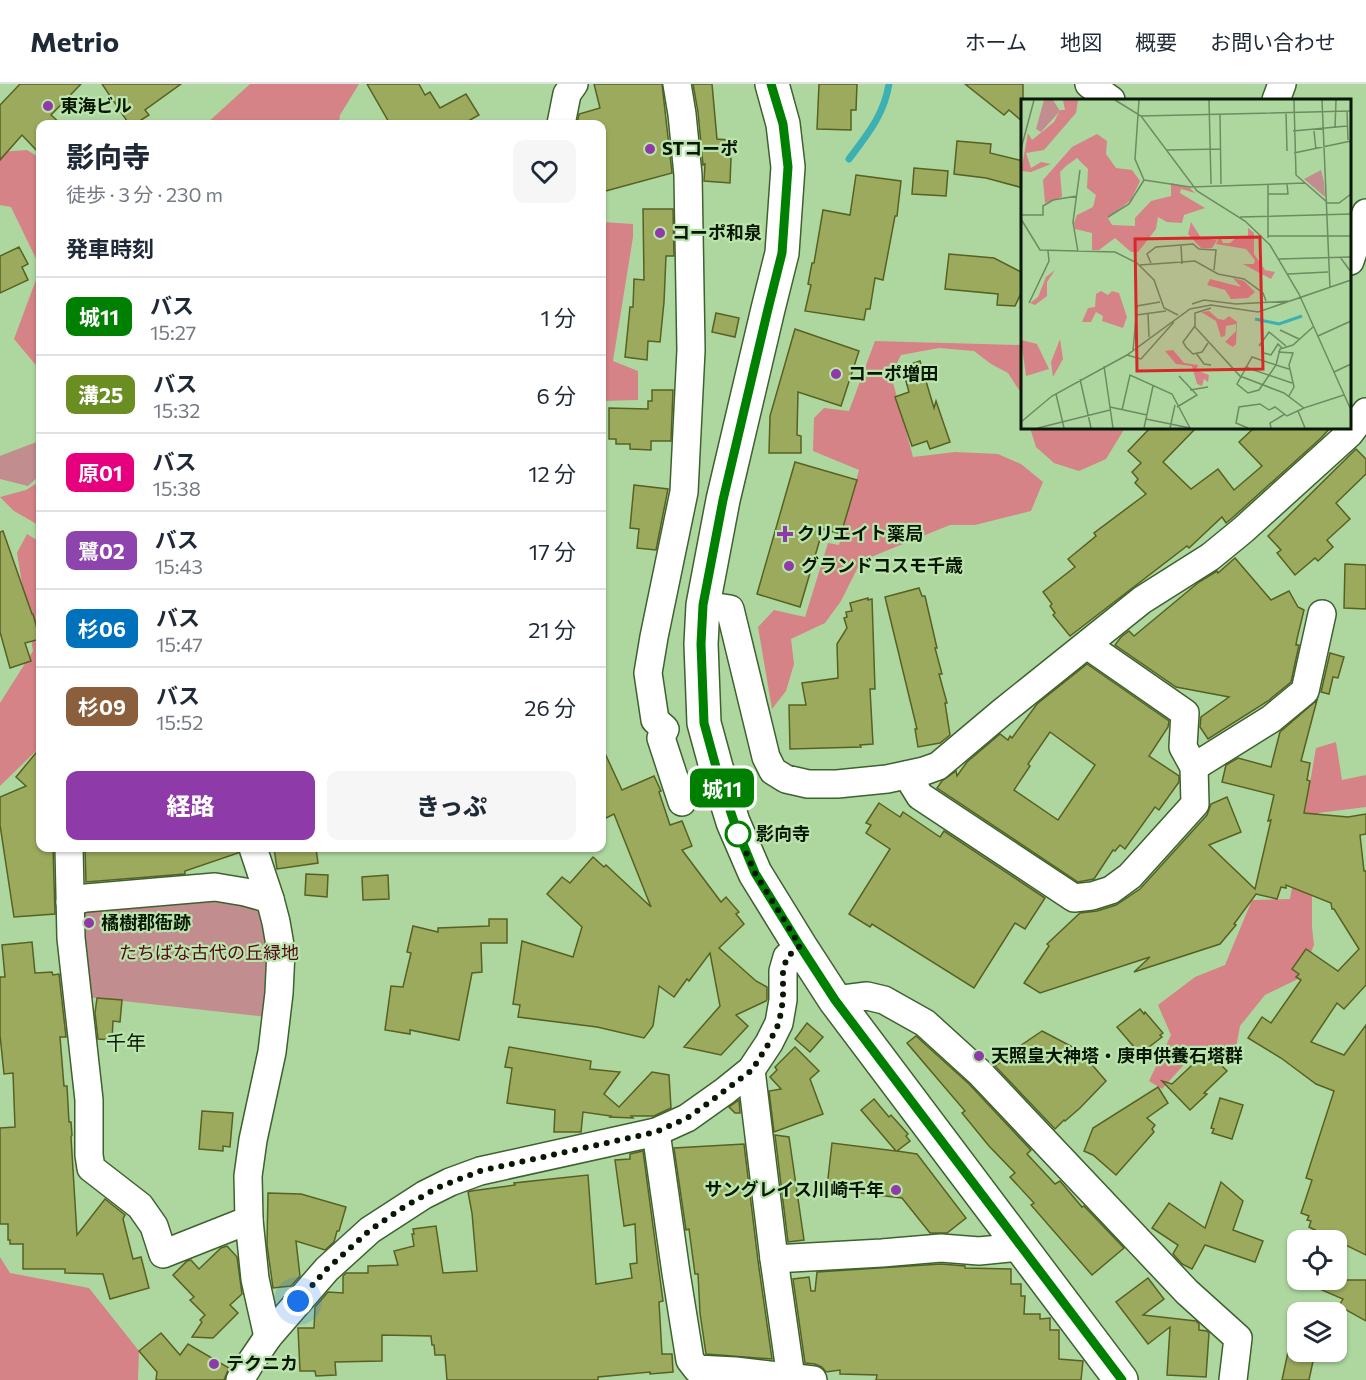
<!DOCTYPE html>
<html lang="ja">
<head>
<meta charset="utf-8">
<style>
  :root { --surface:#fff; --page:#f6f6f7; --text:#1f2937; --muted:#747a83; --line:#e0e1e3; --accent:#8e3aa8 }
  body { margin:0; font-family:Commissioner,"Noto Sans JP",sans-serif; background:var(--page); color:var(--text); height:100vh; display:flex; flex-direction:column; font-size:22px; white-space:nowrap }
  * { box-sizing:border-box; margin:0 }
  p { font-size:20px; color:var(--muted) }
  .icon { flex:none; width:33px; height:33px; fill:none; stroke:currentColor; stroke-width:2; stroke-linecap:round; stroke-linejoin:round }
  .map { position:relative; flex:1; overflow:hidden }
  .details { position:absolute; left:36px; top:36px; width:570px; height:732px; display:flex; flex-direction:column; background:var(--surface); border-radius:12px; box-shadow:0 2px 4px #0004 }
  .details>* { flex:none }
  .badge { padding:0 12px; border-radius:9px; font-size:21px; line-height:39px }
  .fabs { position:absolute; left:1287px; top:1146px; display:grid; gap:12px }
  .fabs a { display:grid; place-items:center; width:60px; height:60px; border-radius:12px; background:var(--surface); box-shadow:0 2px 4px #0004; font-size:30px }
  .you { position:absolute; width:30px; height:30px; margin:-15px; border:4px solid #fff; border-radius:50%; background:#1a73e8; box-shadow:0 0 0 9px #1a73e833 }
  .map>.badge { position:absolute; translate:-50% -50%; box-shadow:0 0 0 3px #fff }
  h2 { padding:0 30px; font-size:22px; line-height:54px }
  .round { display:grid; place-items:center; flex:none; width:63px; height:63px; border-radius:12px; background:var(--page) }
  .head { display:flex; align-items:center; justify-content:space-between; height:102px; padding:0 30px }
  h1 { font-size:28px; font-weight:800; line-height:45px }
  .primary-button { display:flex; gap:12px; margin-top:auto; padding:12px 30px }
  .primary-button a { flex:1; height:69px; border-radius:12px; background:var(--accent); color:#fff; font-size:24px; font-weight:800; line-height:69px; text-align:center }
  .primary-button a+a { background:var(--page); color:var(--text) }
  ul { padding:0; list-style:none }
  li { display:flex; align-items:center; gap:18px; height:78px; padding:0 30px; border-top:2px solid var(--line) }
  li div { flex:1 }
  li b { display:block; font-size:22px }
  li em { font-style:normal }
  li .badge { min-width:66px; font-weight:700; text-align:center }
  header { display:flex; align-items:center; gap:36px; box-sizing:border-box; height:84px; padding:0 30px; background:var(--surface); border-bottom:2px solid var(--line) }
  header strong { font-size:28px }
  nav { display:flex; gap:33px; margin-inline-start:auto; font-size:21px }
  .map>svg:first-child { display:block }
</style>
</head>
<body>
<header>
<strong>Metrio</strong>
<nav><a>ホーム</a><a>地図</a><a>概要</a><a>お問い合わせ</a></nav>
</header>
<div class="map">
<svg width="1366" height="1296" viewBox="0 0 1366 1296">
  <rect width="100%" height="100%" fill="#aed79f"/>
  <g fill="#c18d8e">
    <path d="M39,357l1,5v29l-12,11 -28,-7v-23z"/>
    <path d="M216,811l47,11 9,45 -5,66 -180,-20 -7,-83 8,-8z"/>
  </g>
  <g fill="#d58386">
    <path d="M250,0h109l-19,31 -1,9h-133z"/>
    <path d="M27,66l13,8v109l-29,-60 -11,-2v-53z"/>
    <path d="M602,138l31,2v13l-20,124 25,10v29l-35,1 -1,7z"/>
    <path d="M40,185v101l-26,-31z"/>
    <path d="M875,257l147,4v53l-1,-5 -13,-20 -17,-9 -17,-13 -35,-3 -38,7 -10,20 22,82 42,-5 43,2 23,10 22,18 -12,29 -56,14h-25l-89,36 -20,40 -16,22 -34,16 3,25 -8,27 -14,18 -14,-82 16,-17 31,7 23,-74 11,2 20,-75 -46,-19 1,-33 10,-10 25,3z"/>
    <path d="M1030,344h95l-19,31 -27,12 -25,-8 -18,-16z"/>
    <path d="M40,397v45l-26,-15 -14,-14 26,-7z"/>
    <path d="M27,450l13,8v205l-40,39v-83l33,-52 -16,-98z"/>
    <path d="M1336,658l6,38 24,-5v32l-48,6 -6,65v49l2,18 -14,33 -35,17 -25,31 -5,27 -15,2 -21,-7 -37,41 -13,-8 22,-46 -13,-30 37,-28 30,-12 27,-65 38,-1 26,-151z"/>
    <path d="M0,1173l10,16 79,15 50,63 -1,29h-138z"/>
  </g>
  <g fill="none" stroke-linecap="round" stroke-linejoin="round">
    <path stroke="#3cb0b3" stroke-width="7" d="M849,75c18,-24 35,-44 40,-75"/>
  </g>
  <g fill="#9caa5e" stroke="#576122" stroke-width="1.5" fill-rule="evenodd">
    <path d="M20,0h61l-30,31 10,9h-21v30l-18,-19 -22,25v-55z"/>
    <path d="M102,0h79l-36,26 4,5 -14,9h-6z"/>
    <path d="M367,0h52l6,11 5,-3 10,16 26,-14 13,21 -16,9h-73z"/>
    <path d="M594,0h68l10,89 -70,19v-68h-25l2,-10 21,-6z"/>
    <path d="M693,0h19l5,55 12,1 -1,17 3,1 -1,25 -26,-2 1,-17 -2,1 -5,-53z"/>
    <path d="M819,0h38l-1,26h-5v20l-34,-1z"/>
    <path d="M965,0h58v38l-14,-12 -5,5z"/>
    <path d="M957,57l34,3 -1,9 33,8v27l-37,-10 -32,-4z"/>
    <path d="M914,84l34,3 -2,25 -34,-2z"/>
    <path d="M856,91l45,6 -4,35h-2l-12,64 -8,-2 -5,31h-4l-2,11 -59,-9 6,-26 -3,-1 4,-21h2l9,-53 27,5z"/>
    <path d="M643,125h30l1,47h-8l-2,46 -4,40 -12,-1 -1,19 -22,-3 5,-50h3l1,-28 10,1z"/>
    <path d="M19,163l9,17 -6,3 6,13 -28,13v-37z"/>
    <path d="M949,170l45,4 29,15v16l-8,17 -18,-1 1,-11 -53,-5z"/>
    <path d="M716,229l23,5 -4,19 -23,-5z"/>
    <path d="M795,245l64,22 -18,55 -43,-14 -1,43 4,1v17h-32l1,-37z"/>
    <path d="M920,277l14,47 2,-7 14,41 -20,7 -3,-8 -15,5 -17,-49 14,-5 -7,-25z"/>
    <path d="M652,306h21l-2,51h-20v9l-21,-1v-5h-14v-5h-7v-31l39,1v-8h4z"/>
    <path d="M1150,344h46l-33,34 28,27 27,-20 16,21 28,-24 -23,-24 15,-14h76l-9,10 -90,81 -5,4 -4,-6 -33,31 -2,-2 -117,90 -17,-21 2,-2 -5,-7 2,-2 -9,-12 32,-25 -7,-8 28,-23 -2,-3 52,-39 -11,-11 3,-4 -6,-7 9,-9 -13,-12z"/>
    <path d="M1356,365l10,10v15l-30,29 14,16 -23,21 6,7 -15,14 -3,-3 -20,17 -18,-22 4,-3 -13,-14z"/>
    <path d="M795,378l62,18 -16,54 -18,-5 -23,78 -43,-13z"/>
    <path d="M634,401l34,4 -12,61 -19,-2 2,-19 -9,-1z"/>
    <path d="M3,447l29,83h1l7,25 -15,4 6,18 -21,7 -10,-36v-100z"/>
    <path d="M1235,474l36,42 18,-9 9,16 6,3 -7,29 -1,6h3l-8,37 -23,19 -60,38 -8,-12 1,-10 28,-20 -53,-10 -61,-42 6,-8 8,-6 5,5 65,-54 18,-11 1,2z"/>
    <path d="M1345,480l21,1v44l-22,-1z"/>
    <path d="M919,504l3,8h3l12,52h-2l7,26h-3l8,29h-2l5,32 -10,8 -22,4 -3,-18h2l-32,-132z"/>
    <path d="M868,514v2l4,-1 3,90h-5l3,55 -13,1 1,2 -71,2 -1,-44h17l-4,-22 36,-5 -1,-34 10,-16 -3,-10 3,-1 -1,-5 6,-1 -2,-8z"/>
    <path d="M1330,569l14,4 -6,21 -5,-1 -4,17 -8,-2z"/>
    <path d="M1087,580l82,57 -1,6 -19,29 30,20v6l-20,28 -4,-3 -30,42 -5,-4 -5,6 -2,-1 -19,29 -16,3 -141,-94 5,-7 14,-10 1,5 10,-14 33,-28 8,6 2,-4 2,2 25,-34zM1050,648l45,33 -37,55 -44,-30 16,-24 -2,-2z"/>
    <path d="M1317,616l-16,61 9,2 -3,17 3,1 -6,32 44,4 18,-3v20l-6,1 4,36h2v114l-22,24 -7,-6 -26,39 33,13 22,-30v230l-57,-28 2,-6 -4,-1 2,-4 -8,-3 11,-33 -6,-2 28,-87 -18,-7 -35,-26 -33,-20 14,-21 9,6 30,-43 -5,-3 3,-3 -7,-5 14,-20 32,22 21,-22 -25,-40h-2l-1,-6 -45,-18v3l-5,-1 -4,12 -21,-5 -22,30 2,1 -16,19 -86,28 16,-15 -110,36 -16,-10 25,-37 -2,-2 33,-31 17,-2 19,-6 24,-16 67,-74 4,-11 16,-7 14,35 -32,13 46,44 16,-69 -3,1 6,-26 -52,-13 4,-17 12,-7 33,9 9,-35z"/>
    <path d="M602,663l20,43 32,-14 7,15 -2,1 11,33 12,-4 10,25 -10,4 39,52 5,-5 13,15 -3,2 8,10 -25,24 37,33 11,6v12l-1,2 -30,14 12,11 -27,29 -37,-8 36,-41 -10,-53 -21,28 -2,-2 -13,18 -15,-11 -6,40 -9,12 -47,-11 -79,-10 2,-12 -7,-1 9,-63 51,16 9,-30 -35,-33 15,-17 8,6 23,-26 11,10 2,-2 45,42 -37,-93 -12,6z"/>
    <path d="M40,664v100h13l2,66 -41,3 -14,-92v-28l26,-11 -10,-9z"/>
    <path d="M879,719l21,14 3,-5 37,25 4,-6 101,67 -20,31 -10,-6 -41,65 -102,-64 -2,3 -21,-13 41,-65 -24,-16 5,-8 -5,-2z"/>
    <path d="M85,764h153v5l-53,18v3l-99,8z"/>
    <path d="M274,764h42l2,15 -41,6z"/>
    <path d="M306,790l22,1 -1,22 -22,-2z"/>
    <path d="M388,791l1,24 -26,1 -1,-23z"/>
    <path d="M489,835h18v24h-26l1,29 -10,1 -13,67 -49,-10v4l-25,-4 6,-44 12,1 8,-34 -4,-1 6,-26 25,6v-4l51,-2z"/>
    <path d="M32,858l3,31 17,-1 1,3 6,-1 7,63h-6l4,49h3l2,36h2l1,13 -1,2 6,98 28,-36 20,16 -2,4 10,40 8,-2 8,31 -39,11 -7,-25 -38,-1v-4h-42v-25h-13v-4h-2v-16h-8v-96l15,-1 -2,-54 -9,1 -4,-39v-58h5l-3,-32z"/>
    <path d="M97,914l25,2 -2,22 -7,-1 -1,19 -14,-1 -3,-26z"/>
    <path d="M1140,925l4,5 1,-2 18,21 -3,2 2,2 -22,17 -23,-27z"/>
    <path d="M807,939l16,14 -13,15 -15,-13z"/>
    <path d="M1042,947l50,26 -4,3 18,21 -26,27 -15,13 -1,-1 -9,9 -60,-63 12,-8 -2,-2z"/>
    <path d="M916,952l53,48 62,66 -4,4 28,30 5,-3 22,26 2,-1 40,42 -32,27 -61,-70 3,-2 -24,-26 5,-4 -26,-27 -27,-33 3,-2 -58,-68z"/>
    <path d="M509,963l82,14 -1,8 30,3 -16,22 15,13 33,-35 17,3 2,33 -17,8h-23l2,2 -23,-1 1,-1 -28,-4 -2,20h-27l1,-22 -48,-7 5,-35 -7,-1z"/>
    <path d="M795,963l24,24 -9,8 13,35 -49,18 -5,-41 12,-2 -11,-12 7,-7 -2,-3z"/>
    <path d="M1207,967l20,20 -23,22 3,1 -17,16 -28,-29 10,3z"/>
    <path d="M1158,1003l10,16 -21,15 8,7 -3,4 2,3 -38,43 -23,-20 -9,-4 9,-23z"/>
    <path d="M1220,1014l23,7 -11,34 -20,-6 2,-4 -3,-1z"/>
    <path d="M874,1015l15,18 2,-2 17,19 -2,2 4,5 -13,10 20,3 49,64 -19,15h-17l-28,-35 -41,-5v-2l-34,-4 5,-44 64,8 -35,-41z"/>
    <path d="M739,1016l1,13h-5l-6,-6z"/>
    <path d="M202,1027l31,2 -3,34 -7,-1v5l-24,-2z"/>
    <path d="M775,1051l14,2 15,103 -16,2z"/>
    <path d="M744,1060l14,117 14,98 -66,-5 -6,-41 -2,-39h-3l-6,-45 -3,1 -12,-82z"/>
    <path d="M643,1067l20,150 -4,1 3,52h10l1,18 -23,2v-2l-52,5v3h-151l-2,-25h-10l-1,-10h-2l-1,-9 -49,-1v26l-47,1 1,13 -20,1 -1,-5h-15l-2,-43h16l1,-21 13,-15 15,1v-17l3,-3h22v-7l30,-1 -4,-14 20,-5 -2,-12h2l-1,-5 23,-3 7,47 34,-2 -5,-58 -4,-21 3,-1 44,-6 -1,-2 74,-8 8,109 36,-6 -2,-14 7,-1 -2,-39 -11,2 -9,-66 15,-1v-5z"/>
    <path d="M1221,1098l22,19 -10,29 30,11 -8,21 -50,-17 -13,24 -10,-5 -9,-10 5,-9 -26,-17 17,-25 36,25z"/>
    <path d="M268,1109l33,1 45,13 -7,24h-2l-3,11 -9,8 -29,-9 4,35 -9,10 -18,2 -6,-43z"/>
    <path d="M227,1162l10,11 5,37 -12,11 8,8 -25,25 -21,-1 10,-15 -2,-2 5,-5 -15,-15 4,-3 -21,-22 14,-14 4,-1 8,9 22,-21z"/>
    <path d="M941,1180l24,2v2l46,1v15h10v12h4l-1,18h16v5l10,-1v12h9v29l24,2 -2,19h-205l1,-5 -37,-1v-4l-14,2 -4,-5 -7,-3 -10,-1 -12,-84 16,-2 2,14h4l2,-19z"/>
    <path d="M1148,1194l16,21 -21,16 53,6 3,3v6l8,1 2,2 -3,44 -39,-2 3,-48 -22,17 -32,-42z"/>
    <path d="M1299,1196h67v41l-27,-15 4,-7z"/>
    <path d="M161,1249l19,22 8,-11 41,24 -5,12h-68l1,-8 -18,-21z"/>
    <path d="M1288,1268h27l-6,28h-27z"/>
  </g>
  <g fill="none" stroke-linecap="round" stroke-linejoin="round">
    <defs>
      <g id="minor">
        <path d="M677,0l5,30 6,61 3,175 -7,142 -30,145 -6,36 7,47 10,9 -4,9 21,64"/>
        <path d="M1089,0l22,16"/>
        <path d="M1276,16l6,-16"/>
        <path d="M561,40l6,-30 7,-10"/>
        <path d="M1350,177l16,-48"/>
        <path d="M703,521l27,4 36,148 7,14 13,8 22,5h29l50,-5 37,-8 14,-5 63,-53 141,-113 68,-43 33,-27 106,-96 17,-22"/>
        <path d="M1194,683l77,-48 34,-28 17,-77"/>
        <path d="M907,691l13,21 154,102 18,-2 19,-6 19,-14 65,-72 -1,-37 -11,-20 2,-34 -98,-68"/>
        <path d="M69,764l2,90 18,162v55l2,13 49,38 14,20 9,28 86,-34"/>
        <path d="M253,764l17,51 6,23 5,29 -2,42 -7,59 -19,88 -5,36 1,44 6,59 13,58"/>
        <path d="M70,818l16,-4 129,-11 30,5 25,7"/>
        <path d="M835,916l32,-4 17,4 41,23 55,50 207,219 51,46 -5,42"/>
        <path d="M751,986l23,189 17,119"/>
        <path d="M656,1048l20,141 14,87 7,9 38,2 78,9"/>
        <path d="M774,1175l108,-6 59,-5 38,3 42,-4"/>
        <path d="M240,1296l11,-18 17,-25 59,-68 43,-39 54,-35 26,-13 30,-11 176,-39 31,-14 38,-27 26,-21 18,-27 10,-20 4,-23v-29l4,-14 13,-11"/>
      </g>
      <path id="primary" d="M772,0l11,40 5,43 -6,86 -14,56 -45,191 -20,105 -2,39 3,79 12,44 17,55 22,51 45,73 35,54 286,380"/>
    </defs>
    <use href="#minor" stroke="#3d612f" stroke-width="30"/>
    <use href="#primary" stroke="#3d612f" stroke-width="36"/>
    <use href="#minor" stroke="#fff" stroke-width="27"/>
    <use href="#primary" stroke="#fff" stroke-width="33"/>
  </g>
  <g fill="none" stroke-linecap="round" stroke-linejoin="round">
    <defs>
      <path id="line" d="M771,0l12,40 5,43 -6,86 -14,56 -45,191 -20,105 -2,39 3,79 12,44 18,55 21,51 45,73 35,54 287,380"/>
    </defs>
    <use href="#line" stroke="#fff" stroke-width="14"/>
    <use href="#line" stroke="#008000" stroke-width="9"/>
    <path stroke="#091804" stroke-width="6" stroke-dasharray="0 10.8" d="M298,1217l29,-32 43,-39 34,-23 33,-19 43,-17 176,-39 31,-14 20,-14 45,-34 17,-27 10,-20 4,-23v-29l4,-14 13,-11 -45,-73 -17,-39"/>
  </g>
  <g fill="#8e3aa8" stroke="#bbe4ac" stroke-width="2">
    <circle cx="48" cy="22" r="6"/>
    <circle cx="650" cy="65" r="6"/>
    <circle cx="660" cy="149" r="6"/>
    <circle cx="836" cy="290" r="6"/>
    <path d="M782 441h6v6h6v6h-6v6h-6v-6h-6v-6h6z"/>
    <circle cx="789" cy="482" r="6"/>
    <circle cx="89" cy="839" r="6"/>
    <circle cx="979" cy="972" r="6"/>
    <circle cx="896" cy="1106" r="6"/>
    <circle cx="214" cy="1280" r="6"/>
  </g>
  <circle fill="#fff" stroke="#008000" stroke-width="3" cx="738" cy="750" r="12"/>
  <g text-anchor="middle" stroke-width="4.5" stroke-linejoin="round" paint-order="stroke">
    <g font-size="18" font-weight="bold" fill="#091804" stroke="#bbe4ac" text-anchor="start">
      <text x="60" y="28">東海ビル</text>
      <text x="662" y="71">STコーポ</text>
      <text x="672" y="155">コーポ和泉</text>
      <text x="848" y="296">コーポ増田</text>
      <text x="797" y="456">クリエイト薬局</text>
      <text x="801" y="488">グランドコスモ千歳</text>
      <text x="101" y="845">橘樹郡衙跡</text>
      <text x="991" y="978">天照皇大神塔・庚申供養石塔群</text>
      <text x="884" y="1112" text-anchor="end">サングレイス川崎千年</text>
      <text x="226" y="1286">テクニカ</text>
    </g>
    <g font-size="18" font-weight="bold" fill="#091804" stroke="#bbe4ac" text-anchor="start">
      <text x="756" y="756">影向寺</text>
    </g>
    <g font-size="18" fill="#540917" stroke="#bbe4ac">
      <text x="209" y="875">たちばな古代の丘緑地</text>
    </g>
    <g font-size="20" fill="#091804" stroke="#bbe4ac">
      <text x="126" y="966">千年</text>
    </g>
  </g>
  <g transform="translate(1021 15)">
    <rect width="330" height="330" fill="#aed79f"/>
    <path d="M23,1h9l7,11 -19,21 -5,-3zM300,71l3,12 1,15 -21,-18z" fill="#c18d8e"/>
    <path d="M42,1h15l-2,13 -32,37 -18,3 5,15 10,-6 10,2 -20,8 -10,-1 7,-38 4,7 22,-18 6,-12h5zM76,35l10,7 -1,13 10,14 16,2 8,11 -9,19 -23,18 4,7 23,1v-8l16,-17 20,-5v-13l19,5 5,5 -14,-4 -1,4 25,15 -21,7 -2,8 -15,-1 -9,-5 -2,12 -18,23h-7l-16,-14 -16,12h-7v-17l-17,-4 -1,-6 3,-8 16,-8 3,-12 -9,-7 1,-19 -11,-11 -11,8 -6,6 2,25 -17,6 -2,-23 29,-33zM170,123l10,16 16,2 -5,8h-11l-13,-14zM227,129l6,5v21l11,16 10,2 -4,7 -28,-15h11l1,-4 -9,-11 -30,-5 4,-7 3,6h7l6,-5h12zM34,171l-8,12v14l-12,9 -5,-2 8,-6 8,-20zM212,179l11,3 11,11 -7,6 -17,1 -6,-9 -18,-5 3,-6 31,8zM80,192l7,4 4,-4 7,2 8,24 -4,11 -21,-7 1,-5 -7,-4 -5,10h-9l6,-14 7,-1 1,-13zM188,212l9,8 6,1 5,-4 8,6 -1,22 -3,3 -8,-5 11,-11v-7l-10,2 -1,10 -4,1 -5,-16 -15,-9zM39,240l3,20 -10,18 -2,-15zM0,241l16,4 12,25 -23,7zM152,251l11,13 14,2 -2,5 13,5 -1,7 -4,-3 -2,7 -5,-2 -5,-18 -16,-2 -11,-13z" fill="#d58386"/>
    <path fill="none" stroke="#3cb0b3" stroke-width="3" d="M234,220l24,5 23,-8"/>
    <path fill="none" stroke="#6c8b61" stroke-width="1.5" d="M94,1l26,16 56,75 48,30 25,24 29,49 52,116M118,1l-4,59 9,21M188,1l2,84M273,1l2,75 32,28h11l12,-9M301,1l8,188M326,12l1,29M265,13l1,39M199,15l1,70M120,17l210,-5M314,29l1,-28M272,32l54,-5M293,32l2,19M0,50l13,-49M145,51l55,-1M273,54l57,-12M123,81l46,7 115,-4M247,85v54M247,95h20l-1,-10M0,116h22v-9l10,-6 24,-4M87,118l21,-13 15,-24M219,118l111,-3M0,120l19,31 75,2 22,11 17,17 10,28 14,7M247,137h83M160,146l1,19M57,153l-5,-30 7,-52M319,158l11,15M258,160l72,-2M130,164l-4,-9 9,-7 37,-3 6,5 17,1 -2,20M119,166l55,-4 23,13 26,5 19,14 3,8M267,175l40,-2M8,204l20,-42 -1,-10M171,205l12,-4 32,4 55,-3M190,209l-16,5v14l45,49 44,17 20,15 40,-13M127,215l1,23M115,216l30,-4M174,227l-12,16 3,5 7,7 9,-2 6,-9M259,231l19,9M297,237l33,-15M238,247l10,-14 17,14M112,252l4,-45 23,-4M257,253l15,1 -4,12 5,22 -5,9M175,254l8,11 7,1M243,254l7,2 7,-11 4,4M106,256l14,4 33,-37M83,267l9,62M224,268l47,16M268,270l-13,-4 -24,-8 -15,27 11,9 11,-3 17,-25 4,-16 13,-4 20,-18M313,273l17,-8M59,280l11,49M169,291l18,-3M35,295l8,34M89,308l37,8M156,308l20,-12 -18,-19M101,311l8,-35 42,19 18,34M277,312l7,17M125,320l44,9M0,323l31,-26 75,-41 63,-46 21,-4 47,7 93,-32M17,329l72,-18M123,329l9,-42M149,329l5,-23M227,329l-12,-5 3,-16 21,-3 9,6 6,-3 12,9 17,-8M250,329l-1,-5 15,-9"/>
    <path fill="#d62828" fill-opacity="0.15" stroke="#d62828" stroke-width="3" d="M239,138l3,132 -126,2 -2,-132z"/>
    <rect width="330" height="330" fill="none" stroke="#091804" stroke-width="3"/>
  </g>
</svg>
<div class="fabs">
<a><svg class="icon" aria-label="locate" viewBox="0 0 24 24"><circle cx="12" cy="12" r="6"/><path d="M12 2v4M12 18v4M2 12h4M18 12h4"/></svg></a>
<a><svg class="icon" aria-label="layers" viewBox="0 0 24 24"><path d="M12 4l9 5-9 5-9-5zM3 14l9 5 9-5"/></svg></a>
</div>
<div class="you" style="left:298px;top:1217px"></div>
<b class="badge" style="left:722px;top:704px;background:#008000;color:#fff">城11</b>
<section class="details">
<div class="head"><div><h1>影向寺</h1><p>徒歩 · 3 分 · 230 m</p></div><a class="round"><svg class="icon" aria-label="heart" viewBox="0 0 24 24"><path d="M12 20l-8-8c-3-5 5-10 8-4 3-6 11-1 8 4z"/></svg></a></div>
<h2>発車時刻</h2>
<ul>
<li><span class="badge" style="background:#008000;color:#fff">城11</span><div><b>バス</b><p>15:27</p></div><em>1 分</em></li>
<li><span class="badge" style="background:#6b8e23;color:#fff">溝25</span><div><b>バス</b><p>15:32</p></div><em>6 分</em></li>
<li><span class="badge" style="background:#e6007e;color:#fff">原01</span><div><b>バス</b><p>15:38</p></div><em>12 分</em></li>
<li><span class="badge" style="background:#8e44ad;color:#fff">鷺02</span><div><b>バス</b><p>15:43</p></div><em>17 分</em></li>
<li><span class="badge" style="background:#0072bc;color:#fff">杉06</span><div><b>バス</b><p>15:47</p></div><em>21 分</em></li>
<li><span class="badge" style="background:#8b5e3c;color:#fff">杉09</span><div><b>バス</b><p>15:52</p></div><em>26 分</em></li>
</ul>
<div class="primary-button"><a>経路</a><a>きっぷ</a></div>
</section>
</div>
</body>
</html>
